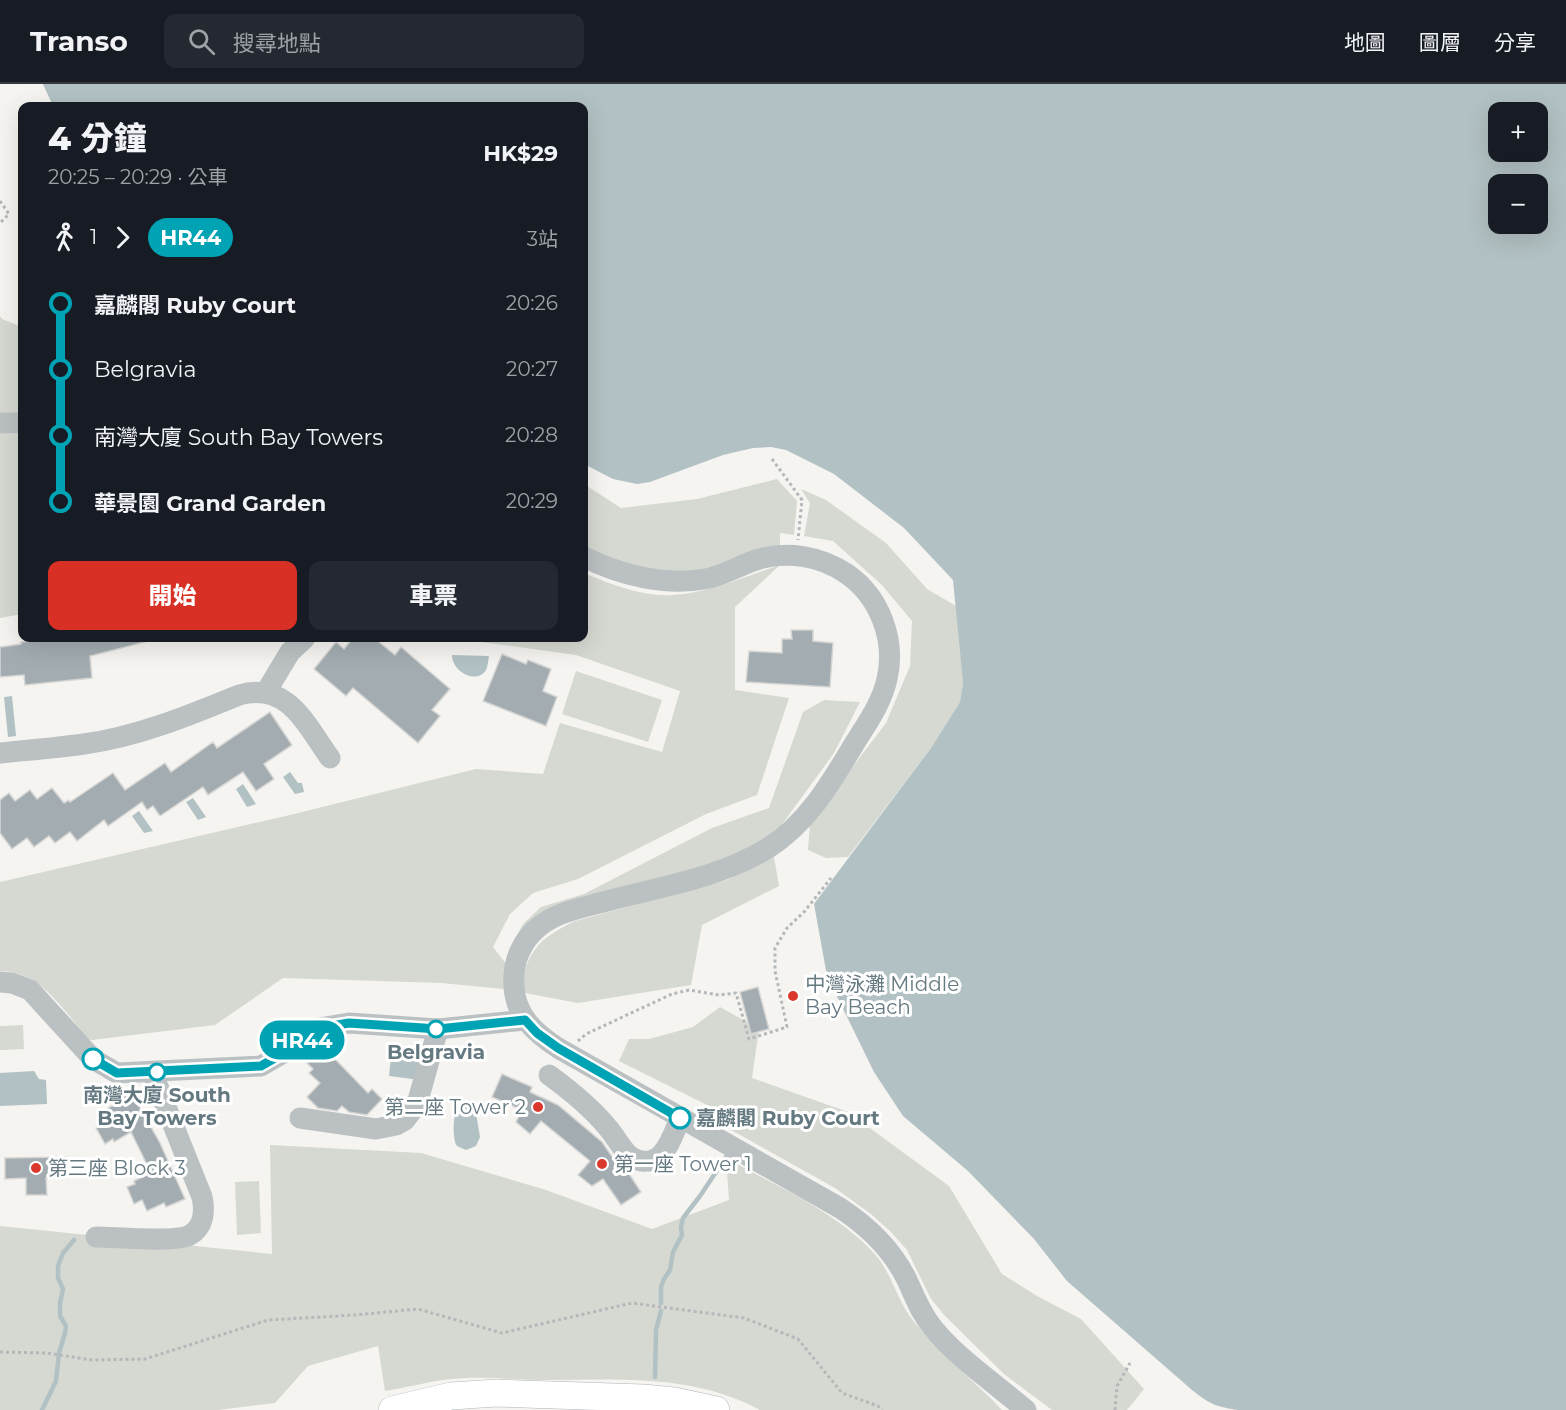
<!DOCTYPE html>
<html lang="zh-TW">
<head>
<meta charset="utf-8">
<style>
  :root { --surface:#171b24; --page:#242831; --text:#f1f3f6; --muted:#9ea1a6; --line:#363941; --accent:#d93025 }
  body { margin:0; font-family:Montserrat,"Noto Sans TC",sans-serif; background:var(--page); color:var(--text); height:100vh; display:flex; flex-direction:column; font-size:22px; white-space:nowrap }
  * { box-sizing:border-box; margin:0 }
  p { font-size:20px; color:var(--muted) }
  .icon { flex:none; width:33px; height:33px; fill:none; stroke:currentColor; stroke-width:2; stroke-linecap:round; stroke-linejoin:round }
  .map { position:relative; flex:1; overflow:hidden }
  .drawer { position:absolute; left:18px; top:18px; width:570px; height:540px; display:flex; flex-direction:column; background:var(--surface); border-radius:12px; box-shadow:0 6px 24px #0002 }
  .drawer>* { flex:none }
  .badge { padding:0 12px; border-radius:20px; font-size:21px; line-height:39px }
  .buttons { position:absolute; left:1488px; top:18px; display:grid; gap:12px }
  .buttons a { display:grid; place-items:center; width:60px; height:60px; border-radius:12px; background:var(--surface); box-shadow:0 6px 24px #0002; font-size:30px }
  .map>.badge { position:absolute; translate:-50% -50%; box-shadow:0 0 0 3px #fff }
  .legs { display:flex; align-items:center; gap:9px; height:66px; padding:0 30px; font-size:20px }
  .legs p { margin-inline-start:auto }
  .overview { display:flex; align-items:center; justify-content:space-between; height:102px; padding:0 30px }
  h1 { font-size:33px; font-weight:800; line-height:45px }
  .action { display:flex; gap:12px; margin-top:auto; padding:12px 30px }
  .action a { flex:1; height:69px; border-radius:12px; background:var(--accent); color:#fff; font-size:24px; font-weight:800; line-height:69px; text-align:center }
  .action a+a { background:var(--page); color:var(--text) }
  ul { padding:0 30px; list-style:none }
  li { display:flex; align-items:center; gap:21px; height:66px; font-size:22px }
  li i { display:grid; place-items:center; width:9px; height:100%; margin:0 8px; background:currentColor }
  li i::after { content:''; width:15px; height:15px; margin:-8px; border:4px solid; border-radius:50%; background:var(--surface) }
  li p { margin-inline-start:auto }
  li:first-child i { background:linear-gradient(#0000 50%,currentColor 0) }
  li:last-child i { background:linear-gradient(currentColor 50%,#0000 0) }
  header { display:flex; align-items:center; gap:36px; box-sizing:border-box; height:84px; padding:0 30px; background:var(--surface); border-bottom:2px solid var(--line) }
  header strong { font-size:28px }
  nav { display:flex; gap:33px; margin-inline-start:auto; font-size:21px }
  .search { width:420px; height:54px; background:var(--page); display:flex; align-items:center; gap:15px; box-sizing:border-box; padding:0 21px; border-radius:12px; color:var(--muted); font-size:22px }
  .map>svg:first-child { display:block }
</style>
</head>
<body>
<header>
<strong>Transo</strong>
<div class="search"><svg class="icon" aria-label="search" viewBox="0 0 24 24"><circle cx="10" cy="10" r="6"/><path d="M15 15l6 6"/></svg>搜尋地點</div>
<nav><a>地圖</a><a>圖層</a><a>分享</a></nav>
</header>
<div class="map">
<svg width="1566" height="1326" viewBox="0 0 1566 1326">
  <rect width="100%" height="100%" fill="#f5f4f1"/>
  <g fill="#d5d9d1">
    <path d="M0,232l2,3 20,8v93h-22z"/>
    <path d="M0,349l22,1v180l-22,4z"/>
    <path d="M777,395l20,22 -3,34 -14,-2v21l-73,23 -123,-17v-76l37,24 76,-9z"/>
    <path d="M801,405l25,11 60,43 41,46 29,17 7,77 -3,19 -29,46 -83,109 -22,1 -18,-8 2,-27 76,-100 24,-57 2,-45 -30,-36 -49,-44 -29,-5 6,-33z"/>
    <path d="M780,481l-45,42v83l54,8 -32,97 -51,19 -128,65 -45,14 -23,21 -17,33 17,22 -6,20 -63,-6 -158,-5 -68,47 -123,15 -4,-1c-24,-28 -47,-68 -88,-68v-89l290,-67 186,-46 67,5 17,-51 102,29 18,-61 -104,-36 -123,-17h131v-65c26,11 59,24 89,22 36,-2 73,-19 107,-30z"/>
    <path d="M576,587l86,29 -14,42 -86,-28z"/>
    <path d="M824,616l36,2 -26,51 -64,88 -256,100 9,-17 18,-17 43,-13 128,-66 57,-20 34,-96z"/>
    <path d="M774,773l5,29 -77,39 -11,60 -113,18 -58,-11c7,-41 18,-53 55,-71l152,-41z"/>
    <path d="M720,923l39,22 -7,49 96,34 101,74 53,88 35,22 44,23 63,70 -17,21h-75l-48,-36 -59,-58 -14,-17 -24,-49 -16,-18 -20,-18 -36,-26 -111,-62 -1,-13 -104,-52 10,-22h20l44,-12z"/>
    <path d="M23,941l1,24 -24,1v-24z"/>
    <path d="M270,1061l151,8 125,37 106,39 77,-29 -3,-42c50,28 107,52 147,94 17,18 22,42 36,63 23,33 64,64 93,95h-242c-68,-37 -144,-30 -220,-30 -24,0 -49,-3 -73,-2 -25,0 -57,9 -82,13l-7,-45 -70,20 -33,37 -57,7h-218v-184l272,28z"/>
    <path d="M259,1097l2,52 -24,2 -2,-53z"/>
  </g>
  <g fill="#b2c1c3" fill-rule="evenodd">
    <path d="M43,0h1523v1326h-328c-21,-3 -29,-6 -46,-20l-125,-109 -33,-42 -66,-68 -65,-55 -29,-44 -47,-96 -13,-72 117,-156 29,-46 3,-19 -10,-103 -49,-52 -70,-54 -48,-24 -15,-3 -18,1 -30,7 -73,27 -13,2 -24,-5 -29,-15v-358h-531zM1498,28h40v40h-40zM1498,100h40v40h-40z"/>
    <path d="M452,571l37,1c-1,4 -1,10 -3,14 -9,15 -34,2 -34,-15z"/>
    <path d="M12,612l4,40 -8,1 -4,-40z"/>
    <path d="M290,688l8,11h4l2,9 -9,2 -12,-17z"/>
    <path d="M243,700l13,20 -9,3 -11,-18z"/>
    <path d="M193,714l13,19 -8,3 -12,-18z"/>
    <path d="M139,727l14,20 -9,2 -12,-17z"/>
    <path d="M391,973l32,5 -3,18 -31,-4z"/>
    <path d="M34,987l5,8 7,1 1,24 -47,2v-33z"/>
    <path d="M467,1018l8,5 5,30 -4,9 -10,4 -9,-4c-5,-7 -4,-33 1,-40 3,-4 5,-3 9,-4z"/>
  </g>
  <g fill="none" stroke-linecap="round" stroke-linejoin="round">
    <g stroke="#b2c1c3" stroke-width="4.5">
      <path d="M661,1219v-16l3,-8 6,-9 3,-18 9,-17 -1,-8 2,-9 17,-22 28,-42"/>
      <path d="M655,1293l1,-47 5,-19"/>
      <path d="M42,1326l14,-29 3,-28 6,-20 1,-7 -6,-10v-13l3,-14 -5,-11v-12l5,-13 11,-13"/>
    </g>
  </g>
  <g fill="#a3adb1" stroke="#d6d6d4" stroke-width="1.5">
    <path d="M791,546h22v11l20,2 -3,44 -84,-5 3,-31 33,2v-14h10z"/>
    <path d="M62,554h83v4l-55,14 2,22 -67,7 -1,-10 -24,2v-30l21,-3v-2z"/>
    <path d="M353,554h21l21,17 6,-8 49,42 -18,21 8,6 -22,27 -65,-55 -7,8 -32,-27 22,-27 8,7z"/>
    <path d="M502,570l24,10 2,-4 23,9 -8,22 14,6 -11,29 -63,-25z"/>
    <path d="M270,628l22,33 -28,19 10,15 -18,12 -13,-19 -35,23 -5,-8 -43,29 -7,-10 -6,4 -5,-8 -34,24 -4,-6 -27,21 -7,-9 -15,11 -6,-7 -15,11 -7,-9 -15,11 -12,-16v-33l9,-7 6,8 15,-11 7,9 15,-11 12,15 5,-3 1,2 43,-29 12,17 40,-27 6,9 42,-30 4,6z"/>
    <path d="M758,903l11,42 -18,5 -11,-42z"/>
    <path d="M327,959l10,10 -4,4 35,36 4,-4 10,10 -15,16 -18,-3 -7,-6 -5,5 -19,-3 -11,-11 13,-14 -11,-10 4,-4 -6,-6z"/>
    <path d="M502,990l30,13 -2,5 28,13 44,37 18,26 2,-2 4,3 15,23 -20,13 -18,-26 -11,7 -14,-11 12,-14 -49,-40 -11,13 -14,-12 6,-12 -30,-13z"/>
    <path d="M130,1006l30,53 25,56 -19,8 -2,-4 -17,8 -5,-11 -8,4 -7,-17 8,-3 -1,-3 17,-8 -20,-41 -17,10 -1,-3 -8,5 -9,-16 8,-4 -6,-10 17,-10 -2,-4z"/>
    <path d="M67,1073v20l-21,1 1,17h-21v-17l-21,1v-21z"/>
  </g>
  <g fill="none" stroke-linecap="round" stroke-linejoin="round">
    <defs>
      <path id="major" d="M392,1326l59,-14 45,-3 147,5 31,3 42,9"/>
    </defs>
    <use href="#major" stroke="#afb5b8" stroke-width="28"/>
    <g stroke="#b4b8ba" stroke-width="3" stroke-dasharray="3 3" stroke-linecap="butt">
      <path d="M0,117l9,13 -9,9"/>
      <path d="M772,375l30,41 -4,40"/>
      <path d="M578,957l8,-7 86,-40 17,-4 30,5 17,-2 13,46 38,-12 -12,-56v-23l12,-20 17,-16 27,-34"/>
      <path d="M0,1268l47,1 45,7 53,-1 123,-39 87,-5 63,-6 84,24 130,-30 112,15 54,21 44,54 36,13 4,4"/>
      <path d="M1115,1326l2,-24 13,-23"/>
    </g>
    <g stroke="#bbc1c3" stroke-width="21">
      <path d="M0,339h22"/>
      <path d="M584,473c36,18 80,29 121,22 18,-3 33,-13 51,-19 30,-10 65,-4 91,14 33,23 49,66 40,105 -5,23 -19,43 -31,62 -24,40 -48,82 -88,107 -48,30 -108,39 -161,53 -22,6 -47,10 -66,24 -19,14 -29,37 -27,61 1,29 21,47 44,62l282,160c29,19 52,41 67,72 8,17 14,34 26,48 24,30 64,57 93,82"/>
      <path d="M266,608l24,-40 15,-14"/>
      <path d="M0,669c28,-3 56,-5 84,-9 53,-7 106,-29 155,-49 49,-14 67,30 91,63"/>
      <path d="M0,898l12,1 18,7 63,69 24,14 144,-7 19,-11 39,-27 30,-5 89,6 87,-9"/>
      <path d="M549,991c22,16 42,32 59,53 8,9 14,22 23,29 8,5 18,6 26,1 12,-8 18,-28 23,-40"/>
      <path d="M300,1034l76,11 20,-4 9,-5 12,-16 21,-75"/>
      <path d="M96,1153c20,0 79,6 94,-2 14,-8 15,-24 12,-38l-50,-125"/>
    </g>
    <use href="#major" stroke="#fff" stroke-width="27"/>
  </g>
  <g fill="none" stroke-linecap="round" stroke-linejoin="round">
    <defs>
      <path id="line-1" d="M93,975l24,14 144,-7 19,-11 39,-27 30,-5 89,6 87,-9 12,13 21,15 122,70"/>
    </defs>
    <use href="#line-1" stroke="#fff" stroke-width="14"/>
    <use href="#line-1" stroke="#00a3b4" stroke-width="9"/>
  </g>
  <g fill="#da382c" stroke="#fff" stroke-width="2">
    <circle cx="793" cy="912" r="6"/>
    <circle cx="538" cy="1023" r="6"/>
    <circle cx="602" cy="1080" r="6"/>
    <circle cx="36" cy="1084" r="6"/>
  </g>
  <g fill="#fff" stroke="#00a3b4" stroke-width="3">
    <circle cx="436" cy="945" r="8"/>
    <circle cx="93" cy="975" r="10"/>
    <circle cx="157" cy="988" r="8"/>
    <circle cx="680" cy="1034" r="10"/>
  </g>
  <g text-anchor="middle" stroke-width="6" stroke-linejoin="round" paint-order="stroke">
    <g font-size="20" fill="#657981" stroke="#fff" text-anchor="start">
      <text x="805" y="907">中灣泳灘 Middle<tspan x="805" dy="23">Bay Beach</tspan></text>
      <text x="526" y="1030" text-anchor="end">第二座 Tower 2</text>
      <text x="614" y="1087">第一座 Tower 1</text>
      <text x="48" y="1091">第三座 Block 3</text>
    </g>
    <g font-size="20" font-weight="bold" fill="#657981" stroke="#fff">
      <text x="436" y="975">Belgravia</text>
      <text x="157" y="1018">南灣大廈 South<tspan x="157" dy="23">Bay Towers</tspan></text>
      <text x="696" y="1041" text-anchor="start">嘉麟閣 Ruby Court</text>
    </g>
  </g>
</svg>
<div class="buttons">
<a>+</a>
<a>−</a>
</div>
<b class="badge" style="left:302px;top:956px;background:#00a3b4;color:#fff">HR44</b>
<section class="drawer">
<div class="overview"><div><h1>4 分鐘</h1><p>20:25 – 20:29 · 公車</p></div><b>HK$29</b></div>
<div class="legs"><svg class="icon" aria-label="walk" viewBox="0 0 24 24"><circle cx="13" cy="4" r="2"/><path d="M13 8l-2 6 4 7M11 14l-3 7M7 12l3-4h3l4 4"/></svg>1<svg class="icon" aria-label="forward" viewBox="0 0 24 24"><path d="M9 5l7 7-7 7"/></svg><b class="badge" style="background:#00a3b4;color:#fff">HR44</b><p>3站</p></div>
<ul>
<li><i style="color:#00a3b4"></i><b>嘉麟閣 Ruby Court</b><p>20:26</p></li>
<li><i style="color:#00a3b4"></i><span>Belgravia</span><p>20:27</p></li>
<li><i style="color:#00a3b4"></i><span>南灣大廈 South Bay Towers</span><p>20:28</p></li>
<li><i style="color:#00a3b4"></i><b>華景園 Grand Garden</b><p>20:29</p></li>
</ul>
<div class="action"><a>開始</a><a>車票</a></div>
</section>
</div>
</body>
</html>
